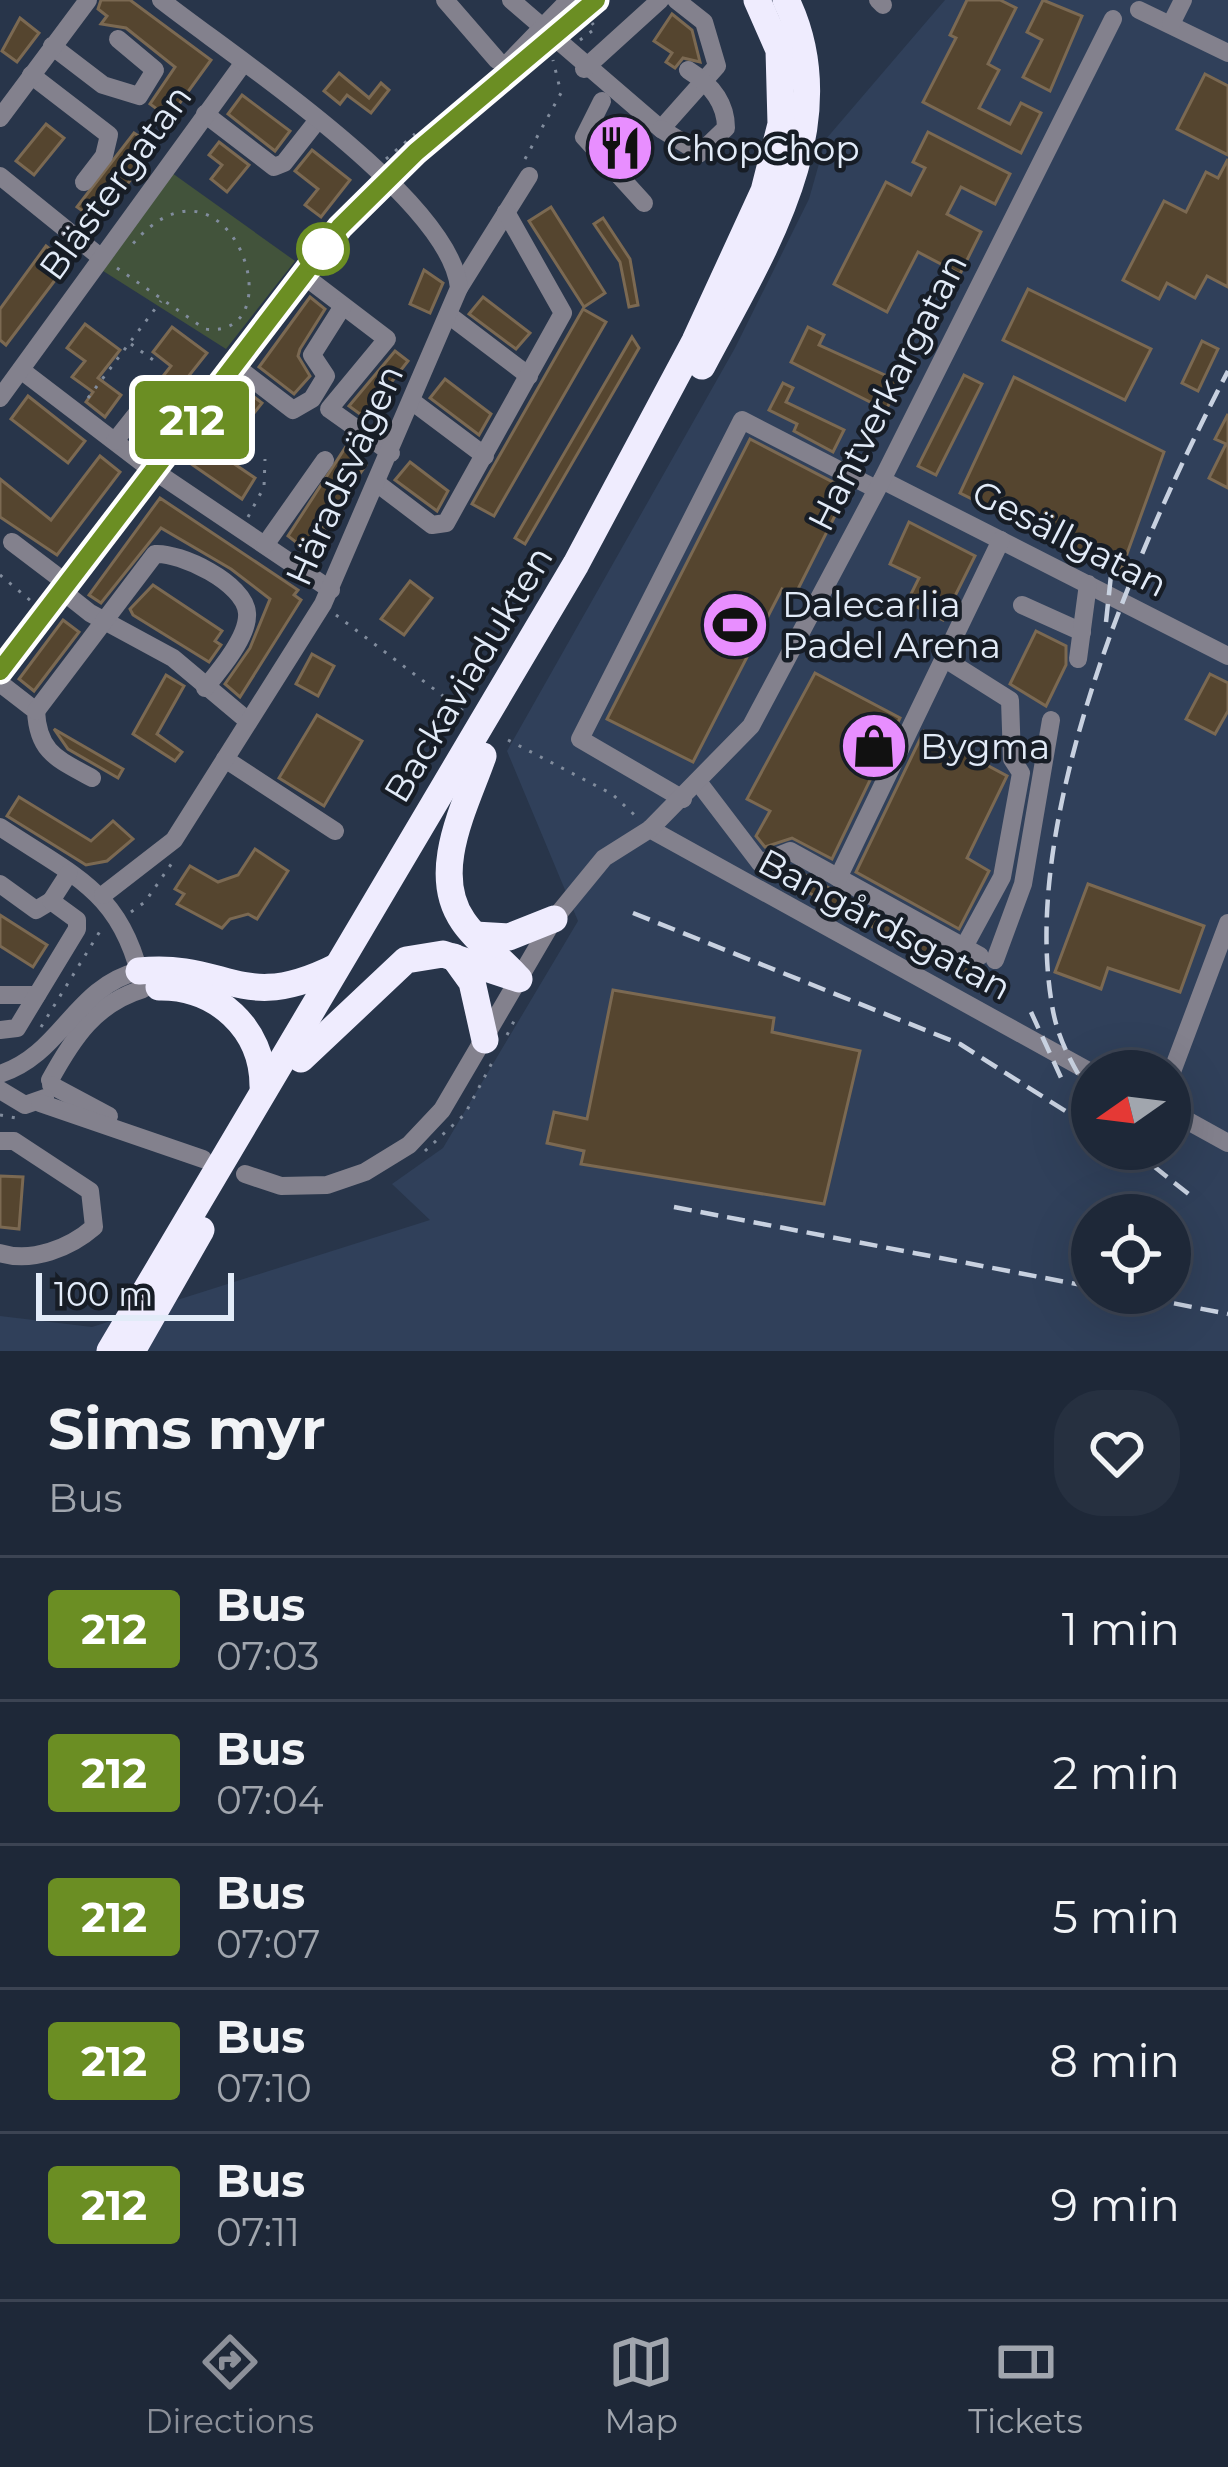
<!DOCTYPE html>
<html lang="en">
<head>
<meta charset="utf-8">
<style>
  :root { --surface:#1e2838; --page:#263040; --text:#f1f3f6; --muted:#a1a6ae; --line:#3c4453; --accent:#8c9099 }
  body { margin:0; font-family:Montserrat,sans-serif; background:var(--page); color:var(--text); height:100vh; display:flex; flex-direction:column; font-size:45px; white-space:nowrap }
  * { box-sizing:border-box; margin:0 }
  p { font-size:39px; color:var(--muted) }
  .icon { flex:none; width:66px; height:66px; fill:none; stroke:currentColor; stroke-width:2; stroke-linecap:round; stroke-linejoin:round }
  .map { position:relative; height:1351px; overflow:hidden }
  .details { display:flex; flex-direction:column; background:var(--surface); flex:1 }
  .details>* { flex:none }
  .badge { padding:0 24px; border-radius:9px; font-size:42px; line-height:78px }
  .needle { width:78px; rotate:256deg }
  .tools { position:absolute; left:1071px; top:1050px; display:grid; gap:24px }
  .tools a { display:grid; place-items:center; width:120px; height:120px; border-radius:50%; background:var(--surface); box-shadow:0 12px 48px #0002,0 0 0 3px var(--line); font-size:60px }
  .scale { position:absolute; left:36px; bottom:30px; width:198px; box-sizing:border-box; padding-left:12px; border:6px solid #e2ebf8; border-top:0; font-size:33px; line-height:42px; white-space:nowrap; color:#e2ebf8; -webkit-text-stroke:9px #171d26; paint-order:stroke }
  .map>.badge { position:absolute; translate:-50% -50%; box-shadow:0 0 0 6px #fff }
  .round { display:grid; place-items:center; flex:none; width:126px; height:126px; border-radius:48px; background:var(--page) }
  .head { display:flex; align-items:center; justify-content:space-between; height:204px; padding:0 48px }
  h1 { font-size:57px; font-weight:700; line-height:90px }
  ul { padding:0; list-style:none }
  li { display:flex; align-items:center; gap:36px; height:144px; padding:0 48px; border-top:3px solid var(--line) }
  li div { flex:1 }
  li b { display:block; font-size:45px }
  li em { font-style:normal }
  li .badge { min-width:132px; font-weight:700; text-align:center }
  .dock { display:flex; justify-content:space-around; align-items:center; height:168px; border-top:3px solid var(--line); background:var(--surface); font-size:33px; color:var(--muted) }
  .dock a { display:grid; justify-items:center; gap:6px }
  .dock .on { color:var(--accent) }
  .map>svg:first-child { display:block }
</style>
</head>
<body>
<div class="map">
<svg width="1228" height="1351" viewBox="0 0 1228 1351">
  <rect width="100%" height="100%" fill="#28354a"/>
  <path fill="#30405a" fill-rule="evenodd" d="M945,0h283v1351h-1228v-35l92,11 338,-107 -38,-36 51,-36 135,-227 -71,-170 228,-403 74,-149 17,-60zM1092,1071h78v78h-78zM1092,1215h78v78h-78z"/>
  <path fill="#42533b" d="M172,173l123,88 -69,88 -126,-80z"/>
  <g fill="#55452f" stroke="#7b6952" stroke-width="3">
    <path d="M101,0h29l81,60 -42,58 -19,-14 25,-37 -49,-39 -25,-4 6,-8 -9,-7z"/>
    <path d="M967,0h33l16,8 -28,56 11,6 -20,38 31,16 11,-21 20,10 -20,40 -98,-51 33,-64 -6,-3z"/>
    <path d="M1043,0l39,16 -32,75 -27,-14 19,-37 -15,-8z"/>
    <path d="M672,14l20,16 8,32 -17,-4 -8,10 -9,-6 6,-9 -18,-12z"/>
    <path d="M20,18l19,15 -22,29 -15,-11z"/>
    <path d="M339,73l30,25 12,-15 8,7 -18,23 -24,-18 -7,9 -16,-13z"/>
    <path d="M1205,74l23,12v69l-51,-26z"/>
    <path d="M242,95l48,36 -15,20 -47,-37z"/>
    <path d="M609,118l41,43 -14,13 -36,-39z"/>
    <path d="M46,124l18,14 -30,37 -18,-14z"/>
    <path d="M928,132l82,42 -15,30 -34,-17 -14,27 34,18 -21,42 -42,-22 -31,60 -53,-28 52,-102 25,13 14,-27 -12,-6z"/>
    <path d="M134,133l22,14 -58,75 -21,-15z"/>
    <path d="M219,142l30,23 -22,27 -16,-13 11,-14 -13,-10z"/>
    <path d="M312,150l38,30 -29,37 -16,-12 13,-16 -23,-18z"/>
    <path d="M1228,159v128l-21,-11 -12,22 -28,-15 -8,16 -36,-19 41,-79 22,11 20,-40 12,6z"/>
    <path d="M551,207l54,86 -21,14 -55,-86z"/>
    <path d="M603,218l27,41 8,46 -9,2 -9,-45 -26,-38z"/>
    <path d="M46,246l22,17 -62,82 -6,-5v-31z"/>
    <path d="M424,270l19,13 -13,30 -20,-9z"/>
    <path d="M1028,289l123,60 -26,51 -122,-60z"/>
    <path d="M310,297l15,12 -25,40 -2,7 12,20 -16,18 -35,-27z"/>
    <path d="M483,297l47,36 -14,16 -47,-35z"/>
    <path d="M583,309l23,13 -112,194 -22,-12z"/>
    <path d="M85,324l35,26 -22,28 23,17 -16,22 -19,-15 7,-10 -21,-15 13,-16 -18,-13z"/>
    <path d="M172,327l35,26 -31,39 -16,-12 11,-14 -18,-14z"/>
    <path d="M808,327l16,8 -5,10 81,37 -14,28 -95,-48z"/>
    <path d="M632,337l7,11 -114,196 -10,-6z"/>
    <path d="M1202,341l16,8 -20,42 -16,-8z"/>
    <path d="M395,351l13,10 -44,56 -15,-11z"/>
    <path d="M964,375l18,9 -46,91 -18,-9z"/>
    <path d="M1014,377l150,75 -44,121 -160,-80z"/>
    <path d="M445,379l46,35 -12,21 -49,-37z"/>
    <path d="M783,383l10,5 -7,14 58,28 -11,22 -39,-21 3,-7 -28,-14z"/>
    <path d="M241,387l21,16 -41,52 34,23 -13,21 -58,-40z"/>
    <path d="M28,396l57,45 -17,22 -57,-44z"/>
    <path d="M1228,414v74l-19,-10 17,-34 -11,-5z"/>
    <path d="M750,439l98,51 -53,105 -13,-6 -89,173 -86,-43z"/>
    <path d="M345,448l21,17 -44,63 10,7 -17,22 -27,-21z"/>
    <path d="M100,456l20,16 -63,83 -57,-38v-38l51,41z"/>
    <path d="M410,462l38,29 -11,20 -42,-31z"/>
    <path d="M160,498l138,92 -4,5 7,5 -61,97 -15,-13 25,-36 20,-49 -39,-30 -70,-41 -60,75 -12,-8z"/>
    <path d="M909,522l66,34 -32,64 -36,-18 12,-24 -29,-14z"/>
    <path d="M410,581l22,17 -28,37 -23,-16z"/>
    <path d="M153,585l69,46 -7,10 6,4 -12,17 -76,-47 -3,-6z"/>
    <path d="M63,620l16,12 -45,59 -15,-12z"/>
    <path d="M1036,631l30,15v19l-20,41 -36,-22z"/>
    <path d="M312,654l22,12 -16,30 -22,-12z"/>
    <path d="M815,673l85,45 -68,141 -40,-21 -27,9 -9,-11 14,-25 -23,-12z"/>
    <path d="M1210,674l18,9v28l-13,23 -29,-15z"/>
    <path d="M166,675l18,11 -27,48 25,18 -7,9 -42,-27z"/>
    <path d="M317,715l45,26 -38,65 -45,-28z"/>
    <path d="M54,729l69,40 -5,9 -50,-29z"/>
    <path d="M924,731l83,45 -40,82 22,13 -30,58 -103,-57z"/>
    <path d="M19,797l72,44 22,-20 20,18 -26,22 -21,4 -79,-49z"/>
    <path d="M255,849l33,22 -31,48 -9,-5 -18,5 -8,9 -45,-24 7,-10 -9,-5 15,-23 28,16 20,-7z"/>
    <path d="M789,866l185,102 -6,10 -196,-105z"/>
    <path d="M1088,884l116,42 -24,66 -72,-24 -7,21 -46,-17z"/>
    <path d="M0,915l47,30 -14,22 -33,-21z"/>
    <path d="M613,990l161,28 -2,14 88,19 -36,153 -243,-40 3,-13 -37,-8 7,-31 33,7z"/>
    <path d="M0,1176l23,1 -4,52 -19,-2z"/>
  </g>
  <g fill="none" stroke-linecap="round" stroke-linejoin="round">
    <g stroke="#818c9d" stroke-width="3" stroke-dasharray="3 9" stroke-linecap="butt">
      <path d="M580,40l16,-12 -4,-5"/>
      <path d="M386,159l29,-25"/>
      <path d="M525,159l36,-66 -8,-33"/>
      <path d="M117,268l88,61c94,12 23,-199 -74,-83"/>
      <path d="M131,344l29,21"/>
      <path d="M88,398l73,-97"/>
      <path d="M248,517l16,-30 1,-28"/>
      <path d="M0,575l31,26"/>
      <path d="M336,615l131,99"/>
      <path d="M508,740l104,54 28,26"/>
      <path d="M131,912l14,-10 29,-42"/>
      <path d="M41,1027l61,-99"/>
      <path d="M507,1035l9,-18"/>
      <path d="M0,1115l16,3"/>
      <path d="M425,1151l40,-37 29,-55"/>
    </g>
    <g stroke="#83818d" stroke-width="18">
      <path d="M445,0l52,60"/>
      <path d="M511,0l150,129 56,-63 -13,-44 -28,-22"/>
      <path d="M878,0l5,5"/>
      <path d="M1139,10l89,43"/>
      <path d="M1171,24l12,-24"/>
      <path d="M52,46l51,39 36,11 16,-26 -37,-31"/>
      <path d="M510,61l59,-61"/>
      <path d="M584,69l76,-69"/>
      <path d="M31,75l78,60 -5,21 -20,26"/>
      <path d="M602,101l-18,36 60,66"/>
      <path d="M205,114l69,53 10,-4 33,-42"/>
      <path d="M0,118l88,-118"/>
      <path d="M661,129l39,24 26,-25c0,-26 -17,-45 -38,-58"/>
      <path d="M0,176l99,80"/>
      <path d="M303,275l84,64 -58,70 62,44"/>
      <path d="M459,288l70,-112"/>
      <path d="M450,316l79,60"/>
      <path d="M234,365l59,45 19,-11 14,-23 -14,-21 31,-49"/>
      <path d="M21,370l123,94 187,126"/>
      <path d="M0,398l242,-333"/>
      <path d="M413,402l72,54"/>
      <path d="M115,441l23,-29 24,17"/>
      <path d="M882,480l346,176"/>
      <path d="M378,484l54,41 14,-2 117,-210 -57,-101"/>
      <path d="M12,542l54,41"/>
      <path d="M265,545l60,-85"/>
      <path d="M61,590l29,23 83,45 75,63"/>
      <path d="M1022,605l60,27"/>
      <path d="M945,659l65,41 2,59 9,14 -19,104 -38,70"/>
      <path d="M1078,659l10,-75"/>
      <path d="M0,671l340,-444 159,-149 97,-78"/>
      <path d="M0,683l36,28c2,42 22,48 56,67"/>
      <path d="M36,711l119,-157c25,-2 90,29 92,59 2,23 -28,58 -42,75"/>
      <path d="M225,759l110,72"/>
      <path d="M699,783l61,80 30,-12 190,105"/>
      <path d="M683,799l-103,-60 162,-319 134,69"/>
      <path d="M0,827c75,50 124,65 143,162 -47,14 -70,49 -93,91"/>
      <path d="M650,829l442,244"/>
      <path d="M838,878l163,-338"/>
      <path d="M0,884l36,26 15,-9"/>
      <path d="M103,895l71,-55 149,-236 136,-316c-8,-89 -227,-232 -298,-288"/>
      <path d="M995,960l28,-76 28,-164"/>
      <path d="M0,995h37"/>
      <path d="M0,1030l17,-2 60,-99v-9l-26,-19 18,-28"/>
      <path d="M0,1074c62,-20 74,-87 139,-103"/>
      <path d="M1170,1077l58,-154"/>
      <path d="M51,1085l58,31"/>
      <path d="M0,1090l25,15 20,-7"/>
      <path d="M40,1103l163,56"/>
      <path d="M1170,1111l58,32"/>
      <path d="M0,1141h14l76,50 4,36c-24,21 -62,36 -94,26"/>
      <path d="M245,1174l36,12 46,-1 38,-13 44,-27 33,-35 112,-191 50,-61 46,-29 101,-103 131,-246 231,-461"/>
    </g>
    <g stroke="#efecfe" stroke-width="27">
      <path d="M702,366c58,-110 145,-241 84,-366"/>
      <path d="M483,756c-17,49 -54,116 -20,165 14,21 36,36 53,55"/>
      <path d="M475,935l34,2 45,-18"/>
      <path d="M454,957l18,25 13,58"/>
      <path d="M139,971c89,-9 101,44 197,-4"/>
      <path d="M159,987c58,-1 104,42 104,99"/>
      <path d="M301,1059l105,-99 37,-6 76,25"/>
      <path d="M110,1351l466,-787 119,-223 69,-150 17,-67 -2,-74 -22,-50"/>
      <path d="M132,1351l69,-121"/>
    </g>
    <g stroke="#c8d1e0" stroke-width="4.5" stroke-dasharray="18 9" stroke-linecap="butt">
      <path d="M1106,622l5,-47"/>
      <path d="M633,913l327,131 132,84"/>
      <path d="M1031,1012l32,70"/>
      <path d="M1092,1097c-18,-29 -35,-58 -40,-92 -33,-191 89,-466 176,-634"/>
      <path d="M1132,1149l59,47"/>
      <path d="M674,1207l418,80"/>
      <path d="M1121,1293l107,21"/>
    </g>
  </g>
  <g fill="none" stroke-linecap="round" stroke-linejoin="round">
    <defs>
      <path id="line" d="M0,671l340,-444 76,-75 180,-152"/>
    </defs>
    <use href="#line" stroke="#fff" stroke-width="27"/>
    <use href="#line" stroke="#6b8e23" stroke-width="18"/>
  </g>
  <defs>
    <symbol id="restaurant-disc" viewBox="-11 -11 22 22"><circle r="9.5" fill="#e88eff" stroke="#171d26"/><path d="M-5-6h1v4h1v-4h1v4h1v-4h1v5L-1.5 .5V6h-2V.5L-5-1ZM5-6V6H3V1.5H1.5Q1.5-4 5-6Z" fill="#111"/></symbol>
    <symbol id="stadium-disc" viewBox="-11 -11 22 22"><circle r="9.5" fill="#e88eff" stroke="#171d26"/><path d="M0-5a6.5 5 0 1 0 0 10a6.5 5 0 1 0 0-10ZM-3.5-1.8h7v3.6h-7Z" fill="#111"/></symbol>
    <symbol id="shop-disc" viewBox="-11 -11 22 22"><circle r="9.5" fill="#e88eff" stroke="#171d26"/><path d="M-5-2.5h2.3a2.7 3.5 0 0 1 5.4 0H5L5.5 6h-11ZM-1.5-2.5h3a1.5 2.3 0 0 0-3 0Z" fill="#111"/></symbol>
  </defs>
  <g fill-rule="evenodd">
    <use href="#restaurant-disc" x="582" y="110" width="76" height="76"/>
    <use href="#stadium-disc" x="697" y="587" width="76" height="76"/>
    <use href="#shop-disc" x="836" y="708" width="76" height="76"/>
  </g>
  <circle fill="#fff" stroke="#6b8e23" stroke-width="6" cx="323" cy="249" r="24"/>
  <g text-anchor="middle" stroke-width="9" stroke-linejoin="round" paint-order="stroke">
    <g font-size="36" fill="#e2ebf8" stroke="#171d26" text-anchor="start">
      <text x="666" y="161">ChopChop</text>
      <text x="782" y="617">Dalecarlia<tspan x="782" dy="41">Padel Arena</tspan></text>
      <text x="920" y="759">Bygma</text>
    </g>
    <g font-size="36" fill="#e2ebf8" stroke="#171d26">
      <text transform="translate(115 182) rotate(-54)" y="13">Blästergatan</text>
      <text transform="translate(887 392) rotate(-63)" y="13">Hantverkargatan</text>
      <text transform="translate(344 475) rotate(-66)" y="13">Häradsvägen</text>
      <text transform="translate(1070 538) rotate(27)" y="13">Gesällgatan</text>
      <text transform="translate(468 674) rotate(-59)" y="13">Backaviadukten</text>
      <text transform="translate(885 924) rotate(28)" y="13">Bangårdsgatan</text>
    </g>
  </g>
</svg>
<div class="tools">
<a><svg class="needle" viewBox="-14 -14 28 28"><path d="M0-13l5 13h-10z" fill="#e53935"/><path d="M0 13l5-13h-10z" fill="#a1a6ae"/></svg></a>
<a><svg class="icon" aria-label="locate" viewBox="0 0 24 24"><circle cx="12" cy="12" r="6"/><path d="M12 2v4M12 18v4M2 12h4M18 12h4"/></svg></a>
</div>
<div class="scale">100 m</div>
<b class="badge" style="left:192px;top:420px;background:#6b8e23;color:#fff">212</b>
</div>
<section class="details">
<div class="head"><div><h1>Sims myr</h1><p>Bus</p></div><a class="round"><svg class="icon" aria-label="heart" viewBox="0 0 24 24"><path d="M12 20l-8-8c-3-5 5-10 8-4 3-6 11-1 8 4z"/></svg></a></div>
<ul>
<li><span class="badge" style="background:#6b8e23;color:#fff">212</span><div><b>Bus</b><p>07:03</p></div><em>1 min</em></li>
<li><span class="badge" style="background:#6b8e23;color:#fff">212</span><div><b>Bus</b><p>07:04</p></div><em>2 min</em></li>
<li><span class="badge" style="background:#6b8e23;color:#fff">212</span><div><b>Bus</b><p>07:07</p></div><em>5 min</em></li>
<li><span class="badge" style="background:#6b8e23;color:#fff">212</span><div><b>Bus</b><p>07:10</p></div><em>8 min</em></li>
<li><span class="badge" style="background:#6b8e23;color:#fff">212</span><div><b>Bus</b><p>07:11</p></div><em>9 min</em></li>
</ul>
</section>
<nav class="dock">
<a class="on"><svg class="icon" aria-label="directions" viewBox="0 0 24 24"><path d="M12 3l9 9-9 9-9-9zM9 14v-3h6M13 9l2 2-2 2"/></svg>Directions</a>
<a><svg class="icon" aria-label="map" viewBox="0 0 24 24"><path d="M3 6l6-2 6 2 6-2v14l-6 2-6-2-6 2zM9 4v14M15 6v14"/></svg>Map</a>
<a><svg class="icon" aria-label="tickets" viewBox="0 0 24 24"><path d="M3 7h18v10H3zM15 7v10"/></svg>Tickets</a>
</nav>
</body>
</html>
